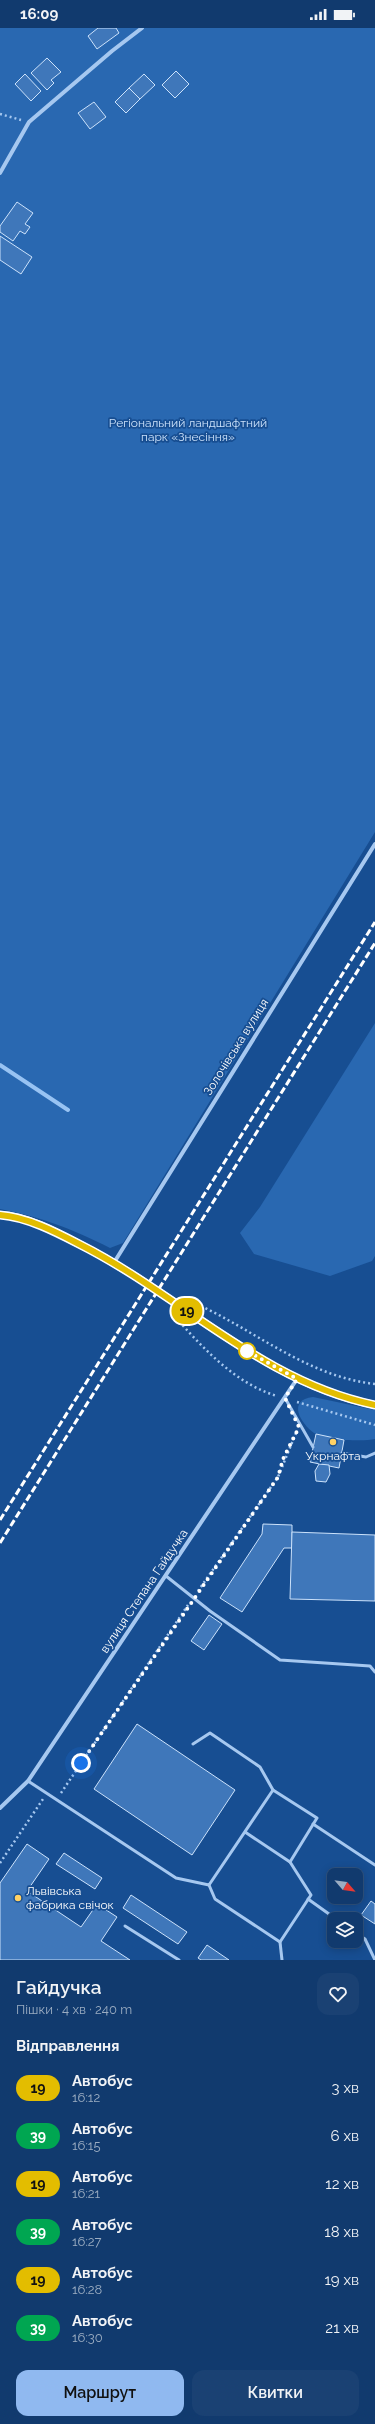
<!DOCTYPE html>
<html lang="uk">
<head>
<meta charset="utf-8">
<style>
  :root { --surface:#113a6e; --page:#1a4173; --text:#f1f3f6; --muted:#9cadc2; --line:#305481; --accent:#90b9f0 }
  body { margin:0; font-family:Raleway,sans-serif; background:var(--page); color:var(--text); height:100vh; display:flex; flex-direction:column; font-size:15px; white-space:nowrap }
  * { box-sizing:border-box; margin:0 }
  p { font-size:13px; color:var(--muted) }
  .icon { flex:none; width:22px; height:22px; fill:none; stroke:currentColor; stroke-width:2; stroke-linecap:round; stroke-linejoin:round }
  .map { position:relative; height:1932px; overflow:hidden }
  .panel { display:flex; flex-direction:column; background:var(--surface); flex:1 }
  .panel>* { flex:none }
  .badge { padding:0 8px; border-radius:13px; font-size:14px; line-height:26px }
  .needle { width:26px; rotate:118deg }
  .fabs { position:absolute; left:327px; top:1840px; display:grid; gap:8px }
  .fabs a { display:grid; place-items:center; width:36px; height:36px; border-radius:8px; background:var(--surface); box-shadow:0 2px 10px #0003,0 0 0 1px var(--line); font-size:20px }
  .you { position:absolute; width:20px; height:20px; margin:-10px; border:3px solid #fff; border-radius:50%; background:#1a73e8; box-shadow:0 0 0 6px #1a73e833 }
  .map>.badge { position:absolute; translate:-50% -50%; box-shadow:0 0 0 2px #fff }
  h2 { padding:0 16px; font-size:15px; line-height:36px }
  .round { display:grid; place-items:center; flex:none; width:42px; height:42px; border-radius:12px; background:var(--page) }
  .overview { display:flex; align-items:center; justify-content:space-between; height:68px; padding:0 16px }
  h1 { font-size:19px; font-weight:600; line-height:30px }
  .primary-button { display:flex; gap:8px; margin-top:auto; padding:8px 16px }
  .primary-button a { flex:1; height:46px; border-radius:12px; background:var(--accent); color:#111; font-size:16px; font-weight:600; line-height:46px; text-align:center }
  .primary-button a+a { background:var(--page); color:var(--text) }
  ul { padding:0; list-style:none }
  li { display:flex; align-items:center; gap:12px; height:48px; padding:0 16px }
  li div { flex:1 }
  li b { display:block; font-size:15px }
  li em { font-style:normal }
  li .badge { min-width:44px; font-weight:700; text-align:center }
  .status { display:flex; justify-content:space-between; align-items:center; height:28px; padding:0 20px; background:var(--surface); direction:ltr }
  .status svg { height:11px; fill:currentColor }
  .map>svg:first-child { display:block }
</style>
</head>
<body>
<div class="status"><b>16:09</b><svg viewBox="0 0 49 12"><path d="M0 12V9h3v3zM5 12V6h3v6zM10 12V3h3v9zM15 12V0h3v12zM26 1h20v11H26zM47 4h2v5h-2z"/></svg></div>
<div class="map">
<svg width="375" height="1932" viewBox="0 0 375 1932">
  <rect width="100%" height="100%" fill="#174e92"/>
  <g fill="#2968b1">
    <path d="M0,0h375v804l-252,411 -13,5c-40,-20 -66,-30 -110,-39z"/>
    <path d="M375,995v233l-3,5 -42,15 -76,-22 -14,-21 20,-26z"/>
    <path d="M313,1369l62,13v29c-12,3 -50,1 -61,-6 -14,-10 -27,-33 -1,-36z"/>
  </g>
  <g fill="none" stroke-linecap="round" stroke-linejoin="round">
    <path stroke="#98c3f3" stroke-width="4" d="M0,1037l68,45"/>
  </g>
  <g fill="#3f77ba" stroke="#cce2fb">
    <path d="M98,0h18l3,5 -22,16 -9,-13z"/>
    <path d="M47,30l14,14 -10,8 3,3 -7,7 -16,-17z"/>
    <path d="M176,43l13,13 -14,14 -13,-13z"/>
    <path d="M25,46l16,17 -10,10 -16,-17z"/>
    <path d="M144,46l11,11 -15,14 -11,-11z"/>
    <path d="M129,60l11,11 -14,14 -11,-11z"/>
    <path d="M94,74l12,15 -16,12 -12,-16z"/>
    <path d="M17,174l16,11 -8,11 5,3 -5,7 -5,-3 -7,10 -13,-9v-6z"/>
    <path d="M0,208l32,21 -11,17 -21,-14z"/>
    <path d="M316,1406l28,6 -5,28 -29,-6z"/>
    <path d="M319,1436l10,1 1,9 -4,8 -10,-1 -1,-10z"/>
    <path d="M263,1496l29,1v23h-8l-42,64 -22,-14 42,-64z"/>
    <path d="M292,1504l83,3v66l-85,-2z"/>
    <path d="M209,1587l13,9 -18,26 -13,-9z"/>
    <path d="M137,1696l98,66 -43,65 -98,-66z"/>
    <path d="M27,1816l22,15 -22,32 54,36 16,-23 20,13 -16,24 29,19h-130v-77z"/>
    <path d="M64,1825l38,25 -7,11 -39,-25z"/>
    <path d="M131,1867l56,37 -9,12 -55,-36z"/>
    <path d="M371,1873l4,3v20l-14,-9z"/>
    <path d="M207,1917l22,15h-28l-3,-2z"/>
  </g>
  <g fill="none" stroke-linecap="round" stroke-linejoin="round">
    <g stroke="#a6c8f0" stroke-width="2.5" stroke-dasharray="2 3" stroke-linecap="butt">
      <path d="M0,86l21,6"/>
      <path d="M201,1278c57,27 109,71 174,78"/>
      <path d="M176,1290c28,31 60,66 101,78"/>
      <path d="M297,1374l78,23"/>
      <path d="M198,1563l80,-114 18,-44"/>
      <path d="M61,1765l127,-188"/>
      <path d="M0,1835l43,-64"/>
    </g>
    <g stroke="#a6c8f0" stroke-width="3">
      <path d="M285,1370l28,49"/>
      <path d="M342,1425l24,4 9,-4"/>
      <path d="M166,1548l44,35 70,49 90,6 5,6"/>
      <path d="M193,1716l17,-11 50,34 13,23"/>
      <path d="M28,1753l148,97 33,7 64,-95 44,28 -27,44 -45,-30"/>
      <path d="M313,1796l62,41"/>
      <path d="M209,1857l6,14 65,43 31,-47 -21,-33"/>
      <path d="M308,1871l28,20"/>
      <path d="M125,1898l54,34"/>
      <path d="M356,1905l9,6 10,21"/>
      <path d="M280,1914l2,18"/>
    </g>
    <g stroke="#a6c8f0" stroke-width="4">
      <path d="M0,145l29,-51 83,-71 30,-23"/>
      <path d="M115,1233l260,-417"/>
      <path d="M0,1780l28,-27 269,-402"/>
    </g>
    <path stroke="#d4e5fb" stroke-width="8" d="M0,1187c27,1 56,17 79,29 100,50 183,138 296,161"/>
    <g stroke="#fff" stroke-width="3" stroke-dasharray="7 3" stroke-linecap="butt">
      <path d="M0,1492l375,-598"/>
      <path d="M0,1515l375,-600"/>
    </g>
  </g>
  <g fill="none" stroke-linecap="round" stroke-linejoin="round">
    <defs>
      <path id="line" d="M0,1187c27,2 56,17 79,29 100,50 183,138 296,161"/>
    </defs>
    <use href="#line" stroke="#fff" stroke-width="9"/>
    <use href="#line" stroke="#e3bd00" stroke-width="6"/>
    <path stroke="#fff" stroke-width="4" stroke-dasharray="0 7.2" d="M81,1735l197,-286 5,-18 16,-32 -14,-29 12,-19 -50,-28"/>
  </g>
  <circle fill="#fff" stroke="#e3bd00" stroke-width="2" cx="247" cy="1323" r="8"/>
  <g fill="#ffd165" stroke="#174e92" stroke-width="1.5">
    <circle cx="333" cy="1414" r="4"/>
    <circle cx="18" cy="1870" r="4"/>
  </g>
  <g text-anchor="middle" stroke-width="3.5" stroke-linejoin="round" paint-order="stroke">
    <g font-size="12" fill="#cce2fb" stroke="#174e92">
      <text x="188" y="399">Регіональний ландшафтний<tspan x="188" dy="14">парк «Знесіння»</tspan></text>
    </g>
    <g font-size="12" fill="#fff" stroke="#174e92">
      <text transform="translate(236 1019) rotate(-58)" y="4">Золочівська вулиця</text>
      <text transform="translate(144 1563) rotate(-56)" y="4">вулиця Степана Гайдучка</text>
    </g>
    <g font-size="12" fill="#fff" stroke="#174e92">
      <text x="333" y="1432">Укрнафта</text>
      <text x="26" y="1867" text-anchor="start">Львівська<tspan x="26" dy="14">фабрика свічок</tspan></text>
    </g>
  </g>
</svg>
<div class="fabs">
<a><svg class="needle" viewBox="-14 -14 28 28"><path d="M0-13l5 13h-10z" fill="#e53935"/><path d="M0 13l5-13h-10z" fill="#9cadc2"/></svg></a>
<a><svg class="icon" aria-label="layers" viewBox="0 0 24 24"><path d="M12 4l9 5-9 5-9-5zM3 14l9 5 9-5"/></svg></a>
</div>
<div class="you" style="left:81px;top:1735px"></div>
<b class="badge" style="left:187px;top:1283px;background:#e3bd00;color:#111">19</b>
</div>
<section class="panel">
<div class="overview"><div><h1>Гайдучка</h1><p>Пішки · 4 хв · 240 m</p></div><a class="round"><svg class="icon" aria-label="heart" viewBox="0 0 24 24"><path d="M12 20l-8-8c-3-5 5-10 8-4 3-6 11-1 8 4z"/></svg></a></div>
<h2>Відправлення</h2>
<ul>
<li><span class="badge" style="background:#e3bd00;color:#111">19</span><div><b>Автобус</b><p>16:12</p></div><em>3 хв</em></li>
<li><span class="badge" style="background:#00a651;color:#fff">39</span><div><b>Автобус</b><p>16:15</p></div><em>6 хв</em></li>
<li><span class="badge" style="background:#e3bd00;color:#111">19</span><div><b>Автобус</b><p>16:21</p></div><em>12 хв</em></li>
<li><span class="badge" style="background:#00a651;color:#fff">39</span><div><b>Автобус</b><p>16:27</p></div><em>18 хв</em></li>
<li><span class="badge" style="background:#e3bd00;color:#111">19</span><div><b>Автобус</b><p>16:28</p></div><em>19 хв</em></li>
<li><span class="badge" style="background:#00a651;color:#fff">39</span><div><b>Автобус</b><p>16:30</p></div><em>21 хв</em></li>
</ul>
<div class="primary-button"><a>Маршрут</a><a>Квитки</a></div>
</section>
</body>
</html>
